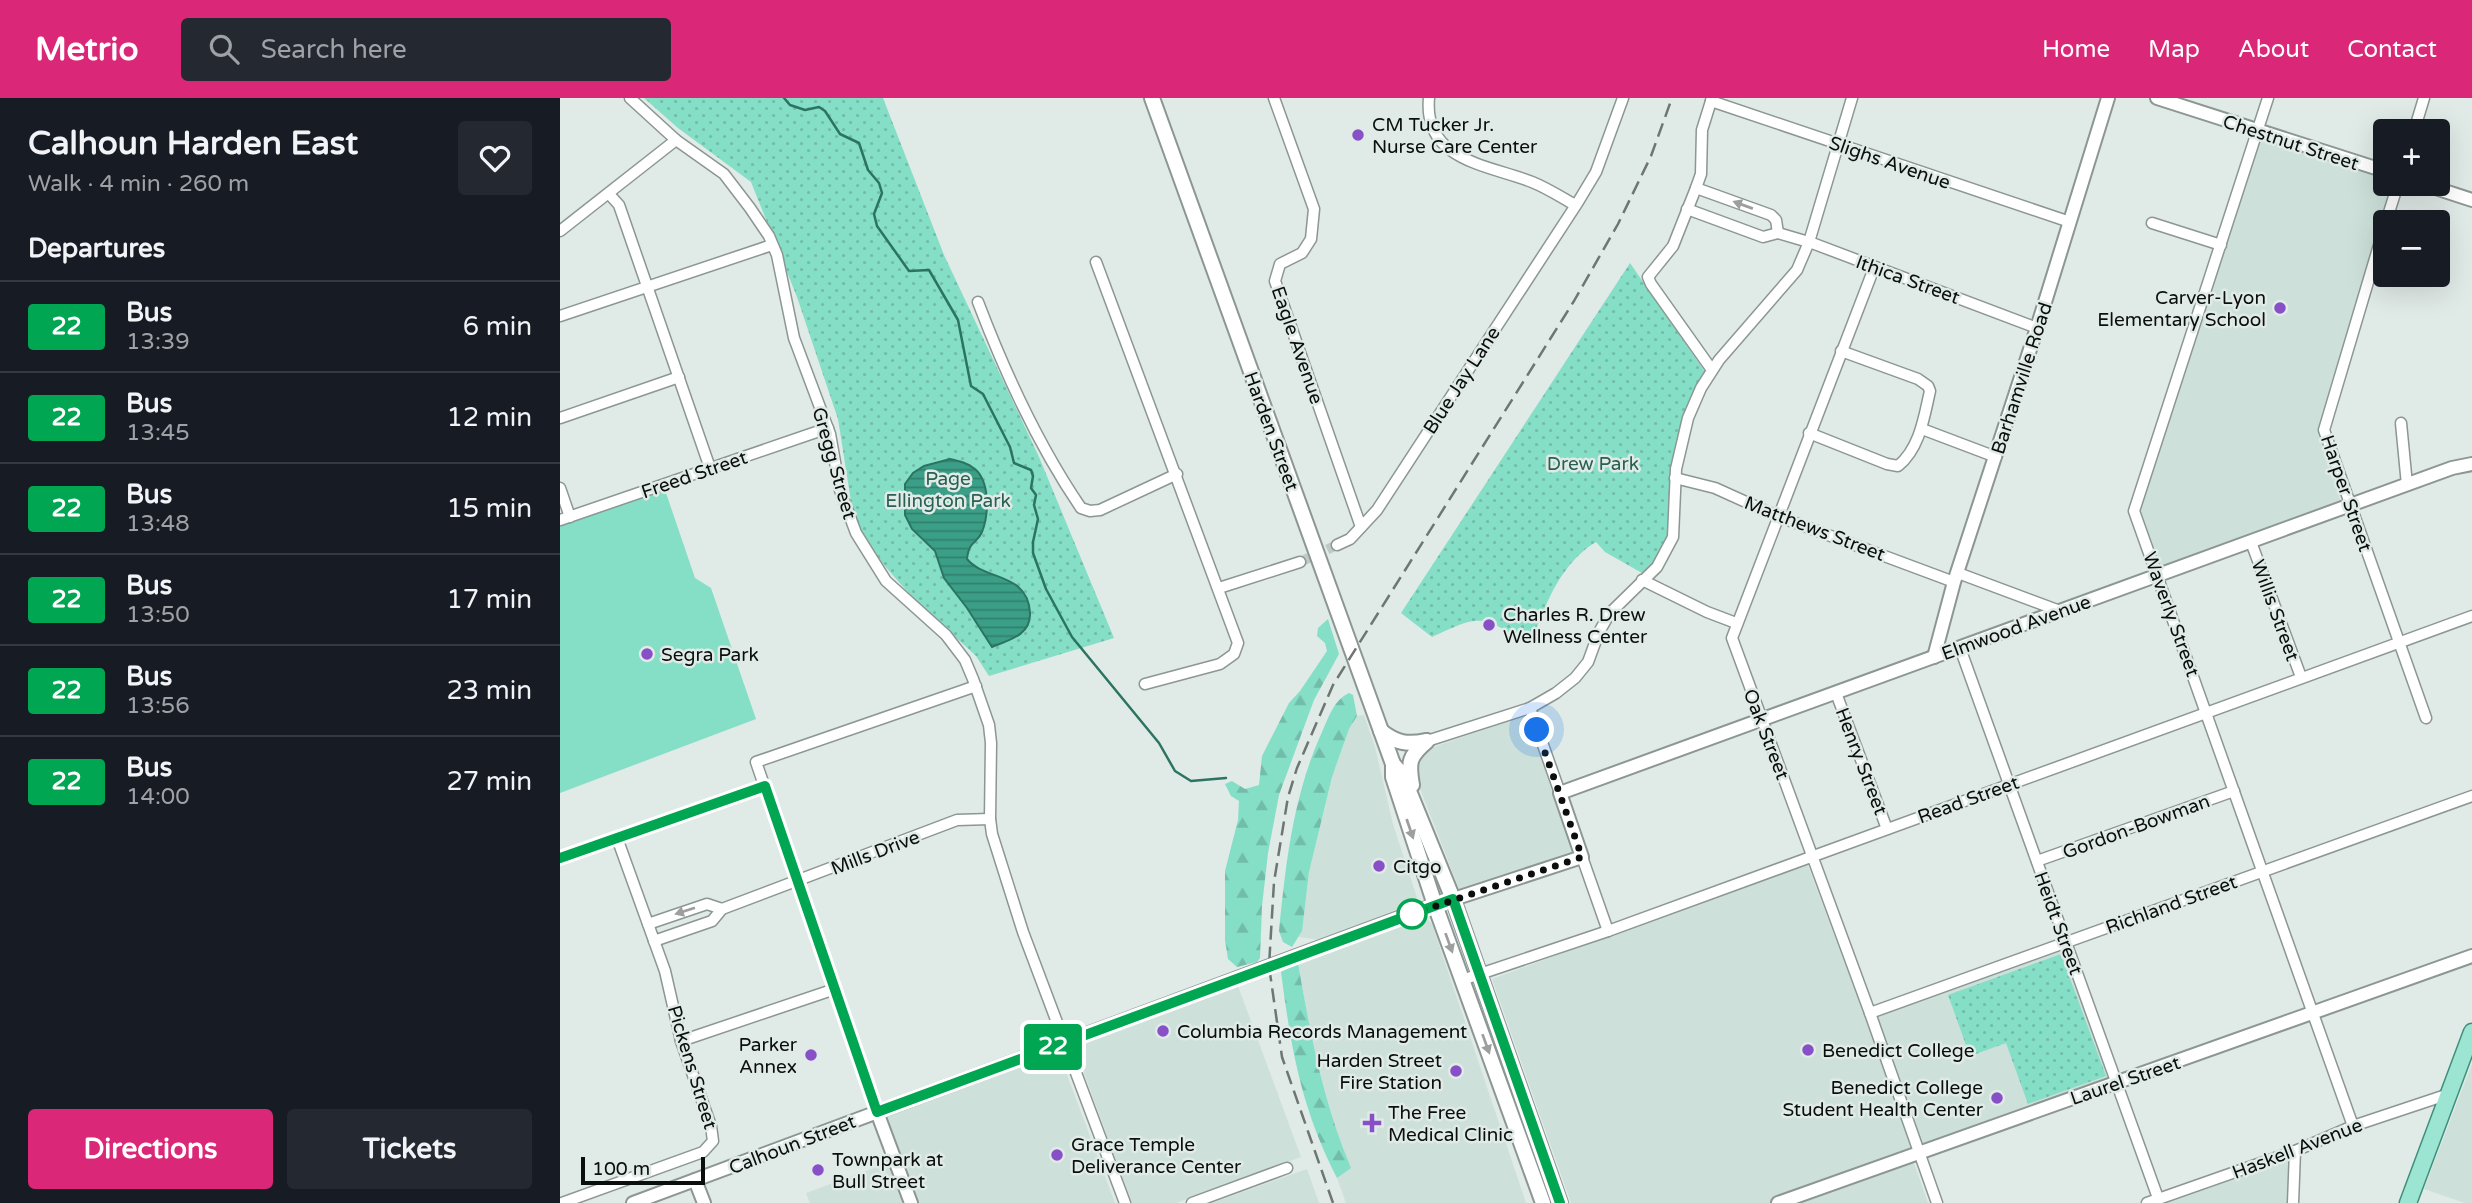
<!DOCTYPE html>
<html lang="en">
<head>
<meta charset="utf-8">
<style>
  :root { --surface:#171b24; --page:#242831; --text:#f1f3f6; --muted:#9ea1a6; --line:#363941; --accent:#db2777 }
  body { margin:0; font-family:"Varela Round",sans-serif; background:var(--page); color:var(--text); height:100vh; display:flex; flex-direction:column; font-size:26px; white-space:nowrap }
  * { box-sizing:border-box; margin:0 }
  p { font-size:23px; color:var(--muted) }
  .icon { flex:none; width:38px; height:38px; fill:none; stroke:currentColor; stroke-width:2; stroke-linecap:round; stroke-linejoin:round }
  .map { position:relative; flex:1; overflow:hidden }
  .panel { display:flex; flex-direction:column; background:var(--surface); width:560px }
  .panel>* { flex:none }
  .badge { padding:0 14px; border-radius:5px; font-size:24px; line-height:46px }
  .controls { position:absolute; left:1813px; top:21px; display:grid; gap:14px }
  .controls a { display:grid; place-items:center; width:77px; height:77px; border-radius:7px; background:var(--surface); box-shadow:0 7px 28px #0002; font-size:35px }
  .scale { position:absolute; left:21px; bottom:18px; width:124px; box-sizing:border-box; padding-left:7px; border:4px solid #0a0e0d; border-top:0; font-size:19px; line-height:24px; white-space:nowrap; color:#0a0e0d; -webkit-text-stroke:5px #e0eae7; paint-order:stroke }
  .you { position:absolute; width:35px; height:35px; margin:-18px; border:5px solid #fff; border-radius:50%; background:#1a73e8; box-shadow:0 0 0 10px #1a73e833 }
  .map>.badge { position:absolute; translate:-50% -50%; box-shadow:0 0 0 4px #fff }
  h2 { padding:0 28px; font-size:26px; line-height:63px }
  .round { display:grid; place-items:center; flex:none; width:74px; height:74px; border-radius:7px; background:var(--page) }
  .head { display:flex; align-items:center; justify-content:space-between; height:119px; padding:0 28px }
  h1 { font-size:33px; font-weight:700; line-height:52px }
  .primary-button { display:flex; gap:14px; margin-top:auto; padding:14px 28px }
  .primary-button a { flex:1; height:80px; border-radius:7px; background:var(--accent); color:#fff; font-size:28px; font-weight:700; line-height:80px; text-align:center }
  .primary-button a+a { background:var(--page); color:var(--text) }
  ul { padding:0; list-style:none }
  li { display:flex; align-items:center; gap:21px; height:91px; padding:0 28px; border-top:2px solid var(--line) }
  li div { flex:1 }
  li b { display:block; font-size:26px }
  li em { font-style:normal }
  li .badge { min-width:77px; font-weight:700; text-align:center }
  header { display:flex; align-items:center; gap:42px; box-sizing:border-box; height:98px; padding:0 35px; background:var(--accent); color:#fff }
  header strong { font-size:33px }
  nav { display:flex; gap:38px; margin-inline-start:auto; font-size:24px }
  .search { width:490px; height:63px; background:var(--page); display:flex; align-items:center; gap:18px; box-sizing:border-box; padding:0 24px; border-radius:7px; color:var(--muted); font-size:26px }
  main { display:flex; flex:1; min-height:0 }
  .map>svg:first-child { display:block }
</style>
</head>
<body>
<header>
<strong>Metrio</strong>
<div class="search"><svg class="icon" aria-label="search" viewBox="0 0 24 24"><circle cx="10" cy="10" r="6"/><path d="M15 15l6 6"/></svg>Search here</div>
<nav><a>Home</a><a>Map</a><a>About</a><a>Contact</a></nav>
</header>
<main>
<section class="panel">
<div class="head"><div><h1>Calhoun Harden East</h1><p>Walk · 4 min · 260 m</p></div><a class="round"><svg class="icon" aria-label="heart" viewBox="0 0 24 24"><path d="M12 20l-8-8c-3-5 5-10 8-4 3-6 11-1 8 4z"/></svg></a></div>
<h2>Departures</h2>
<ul>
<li><span class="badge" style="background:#00a651;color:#fff">22</span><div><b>Bus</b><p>13:39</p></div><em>6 min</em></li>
<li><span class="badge" style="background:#00a651;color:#fff">22</span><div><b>Bus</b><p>13:45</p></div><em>12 min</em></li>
<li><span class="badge" style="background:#00a651;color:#fff">22</span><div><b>Bus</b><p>13:48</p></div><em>15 min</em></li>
<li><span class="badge" style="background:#00a651;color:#fff">22</span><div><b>Bus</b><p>13:50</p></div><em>17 min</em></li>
<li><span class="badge" style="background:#00a651;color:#fff">22</span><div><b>Bus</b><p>13:56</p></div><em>23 min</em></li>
<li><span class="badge" style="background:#00a651;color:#fff">22</span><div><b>Bus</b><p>14:00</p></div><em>27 min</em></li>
</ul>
<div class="primary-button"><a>Directions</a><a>Tickets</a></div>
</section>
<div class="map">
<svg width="1912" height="1105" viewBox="0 0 1912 1105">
  <defs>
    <pattern id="forest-firs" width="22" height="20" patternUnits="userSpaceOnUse" patternTransform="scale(1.75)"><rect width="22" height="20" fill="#85dec6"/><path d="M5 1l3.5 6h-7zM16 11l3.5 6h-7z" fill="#72bda9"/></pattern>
    <pattern id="park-dots" width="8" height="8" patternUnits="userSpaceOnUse" patternTransform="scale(1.75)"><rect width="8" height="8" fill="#85dec6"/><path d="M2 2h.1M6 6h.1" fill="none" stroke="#72bda9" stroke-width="1.8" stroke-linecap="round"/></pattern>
    <pattern id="water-rules" width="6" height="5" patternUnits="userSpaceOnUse" patternTransform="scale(1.75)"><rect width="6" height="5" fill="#3b9f87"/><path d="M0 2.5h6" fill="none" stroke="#30806d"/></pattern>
  </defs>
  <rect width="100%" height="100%" fill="#e0eae7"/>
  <g fill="#cde0da">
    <path d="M1701,41l124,38v7h7l-74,249 23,69 -180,64 -21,-57z"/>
    <path d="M804,617l11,32 18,77 25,77 -98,39 -21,-3 4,-16 6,-49 23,-95 17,-48 8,-13z"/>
    <path d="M967,617l51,148 -113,41 -53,-136 7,-16z"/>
    <path d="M1247,765l59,157 197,-70 47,129 -200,73 18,51h-357l-79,-224z"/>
    <path d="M859,820l8,1 5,5 94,279h-180l-9,-25 13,-11 -15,-37 -12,-44 -13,-54 -12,-69z"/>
    <path d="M678,888l63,171 -125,46h-44l-58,-157z"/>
    <path d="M498,953l57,152h-197l-33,-88z"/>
    <path d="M1912,966v139h-7l-41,-14z"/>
    <path d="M1729,1061l-2,44h-125l122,-43z"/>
    <path d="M328,1065l15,40h-93l-4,-10z"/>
    <path d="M747,1071l12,34h-107z"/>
  </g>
  <path fill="#85dec6" d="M105,392l30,88 16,10 45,131 -196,74v-267z"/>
  <g fill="url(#forest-firs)">
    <path d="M768,521l11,35 -25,46 -35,95 -11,58 -6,53 -2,52 -3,4 -20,5 -9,-8 -3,-19v-69l13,-51 1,-19 -8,-5 -6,-12 7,-3 13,8 14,-4 3,-29 27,-53 11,-12 27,-40 -2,-8 -8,-7 1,-8z"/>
    <path d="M789,595l4,2 4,21 -8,13 -17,48 -23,95 -7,59 -10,16 -9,-5 -4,-11c7,-69 14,-135 43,-199 7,-15 11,-31 27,-39z"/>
    <path d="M738,865c12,70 25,139 53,205l-14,10c-36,-70 -46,-130 -56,-206z"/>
  </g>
  <g fill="url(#park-dots)">
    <path d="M84,0h239l61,157 95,202 75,181 -125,38 -13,-20 -64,-59 -56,-64 -18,-114 -41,-122 -46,-115 -73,-54z"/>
    <path d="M1070,165l75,109c-11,23 -22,45 -29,70 -11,45 8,100 -34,131l-37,-21 -9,-10c-24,14 -41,41 -51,66 -6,13 -9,24 -19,34 -46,-27 -45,-28 -94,-5l-31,-24z"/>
    <path d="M1501,856l45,122 -78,28 -22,-61 -36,13 -22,-61z"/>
  </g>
  <path fill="url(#water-rules)" stroke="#2c7462" stroke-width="2" d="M390,361c9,2 18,4 25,10 15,13 14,45 7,63 -5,12 -13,8 -15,27 18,22 61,13 63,54 1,22 -21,27 -38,34l-25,-39 -23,-30 -9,-27 -23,-22 -7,-14v-31l8,-11 11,-7z"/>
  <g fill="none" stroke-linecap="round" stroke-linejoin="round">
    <path stroke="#2c7462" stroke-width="2.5" d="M224,0l6,7 15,5 14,-3 6,4 15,23 19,9 9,27 11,13 3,10 -8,21 3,12 32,45 20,-1 29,50 13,66 12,8 27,53 4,16 17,7 2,6 -2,12 5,7 -2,10 4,14 -5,23v11l13,36 26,48 87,106 16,28 16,10 35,-3"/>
    <path stroke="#c0c9c6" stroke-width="10" stroke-dasharray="10 5" stroke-linecap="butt" d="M740,464l37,-17"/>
    <defs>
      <g id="minor">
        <path d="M70,0l46,42 48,34 26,34 19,28 8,19 17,83 36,96 10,56 16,43 30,48 60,54 19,25 8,19 16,46 2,18 -1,76 2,15 31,98 102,271"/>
        <path d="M714,0l40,111 -3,30 -9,14 -22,11 -5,17 86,246"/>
        <path d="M869,0c-6,63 60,67 103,84 15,6 29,15 43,23"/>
        <path d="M1152,0l-10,32 -1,44 -5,14 -23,58 -25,31 3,7 61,86"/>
        <path d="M1708,0l-134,413 219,615"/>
        <path d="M1151,3l359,121"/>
        <path d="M1854,33l10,-33"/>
        <path d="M1136,90l75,27 5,5 2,13"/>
        <path d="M49,96l10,11 91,263"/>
        <path d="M1127,111l76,28 15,-4 34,10 225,85"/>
        <path d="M1826,124l12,-38"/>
        <path d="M1592,125l69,22"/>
        <path d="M1825,127l-61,205 102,288"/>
        <path d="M0,133l116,-91"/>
        <path d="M536,164l142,381 -4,11 -14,10 -75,20"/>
        <path d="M1314,170l-142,370 138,375 67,190"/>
        <path d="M418,204c27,71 60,143 103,206l9,3 10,-1 77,-36"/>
        <path d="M0,218l212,-71"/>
        <path d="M0,320l119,-41"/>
        <path d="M1841,325l6,62"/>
        <path d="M1362,331l74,28"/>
        <path d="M1249,335l78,31 11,2c22,-18 26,-49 32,-75l-2,-5 -10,-7 -77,-28"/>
        <path d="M1115,380l40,10 62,28 177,66"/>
        <path d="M0,390l10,29"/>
        <path d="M0,422l268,-92"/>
        <path d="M1691,444l50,135"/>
        <path d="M777,447l13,-6 27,-29 201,-308 18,-30 27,-74"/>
        <path d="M1398,475l102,38"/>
        <path d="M1082,482l65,32 29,11"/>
        <path d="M659,490l81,-26"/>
        <path d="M1400,550l198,550"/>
        <path d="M1276,595l51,136"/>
        <path d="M970,610l30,85"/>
        <path d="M867,643l103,-33 26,-15 19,-15 13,-16 11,-30 11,-19 47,-46 16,-30 3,-68 12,-51 13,-30 18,-28 78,-90 12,-28 43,-144"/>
        <path d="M1022,759l26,74"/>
        <path d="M0,760l205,-72"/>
        <path d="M1477,763l197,-70"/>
        <path d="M88,826l59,-20 15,5"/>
        <path d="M94,843l58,-20 10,-12 235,-89 33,-1"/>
        <path d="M902,882l146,-49 864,-315"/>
        <path d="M1310,915l602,-217"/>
        <path d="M121,943l154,-52"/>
        <path d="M317,1014l-121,-350 220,-76"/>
        <path d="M2,1105l141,-51 10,-11 -2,-15 -30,-85 -16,-70 -48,-133"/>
        <path d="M632,1105l95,-35"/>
        <path d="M1587,1105l148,-52 58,-25 96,-32"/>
        <path d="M1733,1105l2,-52"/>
      </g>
      <g id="tertiary">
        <path d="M1597,0l228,73"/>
        <path d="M1863,86l49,16"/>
        <path d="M1374,559l20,-75 83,-254 71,-230"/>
        <path d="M317,1014l34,91"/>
        <path d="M135,1082l9,23"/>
        <path d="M73,1105l787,-293 162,-53 -22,-64 892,-325 20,-4"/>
        <path d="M1218,1105l694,-247"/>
      </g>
      <g id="secondary">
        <path d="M592,0l241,666v13l42,128 108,298"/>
        <path d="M821,633c15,12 26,14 45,10"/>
        <path d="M833,666l9,10 51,125 107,304"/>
        <path d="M852,687c-4,-23 -3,-29 15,-44"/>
      </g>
      <path id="primary" d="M1848,1105l64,-171"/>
    </defs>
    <use href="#minor" stroke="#8c9692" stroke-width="13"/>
    <use href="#tertiary" stroke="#8c9692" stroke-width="16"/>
    <use href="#secondary" stroke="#8c9692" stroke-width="18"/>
    <use href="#primary" stroke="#3e8f7b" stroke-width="19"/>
    <use href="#minor" stroke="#fff" stroke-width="10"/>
    <use href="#tertiary" stroke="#fff" stroke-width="12"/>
    <use href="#secondary" stroke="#fff" stroke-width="14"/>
    <use href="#primary" stroke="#9ce5d3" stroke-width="16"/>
    <path stroke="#6e7573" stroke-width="2.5" stroke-dasharray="14 7" stroke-linecap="butt" d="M773,1105l-51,-146 -13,-91 5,-84 14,-85 9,-29 36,-83 241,-384 44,-77 33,-68 21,-58"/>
  </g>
  <defs><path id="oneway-solid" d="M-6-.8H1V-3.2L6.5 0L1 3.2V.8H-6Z" transform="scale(1.75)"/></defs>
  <g fill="#9d9f9e">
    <use href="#oneway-solid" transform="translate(1183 107) rotate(-160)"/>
    <use href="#oneway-solid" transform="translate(850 731) rotate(71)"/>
    <use href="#oneway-solid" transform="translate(125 813) rotate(162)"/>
    <use href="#oneway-solid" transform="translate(889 845) rotate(70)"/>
    <use href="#oneway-solid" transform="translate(926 946) rotate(70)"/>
  </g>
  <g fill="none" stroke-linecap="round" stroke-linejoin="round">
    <defs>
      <path id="line" d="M0,760l205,-72 112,326 576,-213 107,304"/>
    </defs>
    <use href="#line" stroke="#fff" stroke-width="16"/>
    <use href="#line" stroke="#00a651" stroke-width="10"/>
    <path stroke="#0a0e0d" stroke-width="7" stroke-dasharray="0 12.6" d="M852,816l-6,2 176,-59 -45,-127"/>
  </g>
  <g fill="#8850c7" stroke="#e0eae7" stroke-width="2.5">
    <circle cx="798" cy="37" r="7"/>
    <circle cx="1720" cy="210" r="7"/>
    <circle cx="929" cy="527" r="7"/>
    <circle cx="87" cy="556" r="7"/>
    <circle cx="819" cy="768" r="7"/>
    <circle cx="603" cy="933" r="7"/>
    <circle cx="1248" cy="952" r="7"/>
    <circle cx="251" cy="957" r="7"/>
    <circle cx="896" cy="973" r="7"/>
    <circle cx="1437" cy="1000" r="7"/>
    <path d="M808.5 1014.5h7v7h7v7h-7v7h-7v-7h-7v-7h7z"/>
    <circle cx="497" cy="1057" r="7"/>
    <circle cx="258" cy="1072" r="7"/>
  </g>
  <circle fill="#fff" stroke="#00a651" stroke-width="3.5" cx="852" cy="816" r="14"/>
  <g text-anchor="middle" stroke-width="5" stroke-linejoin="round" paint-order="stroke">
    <g font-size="19" fill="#0a0e0d" stroke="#e0eae7" text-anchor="start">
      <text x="812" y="33">CM Tucker Jr.<tspan x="812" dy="22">Nurse Care Center</tspan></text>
      <text x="1706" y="206" text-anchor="end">Carver-Lyon<tspan x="1706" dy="22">Elementary School</tspan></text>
      <text x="943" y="523">Charles R. Drew<tspan x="943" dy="22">Wellness Center</tspan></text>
      <text x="101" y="563">Segra Park</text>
      <text x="833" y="775">Citgo</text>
      <text x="617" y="940">Columbia Records Management</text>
      <text x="237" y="953" text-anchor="end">Parker<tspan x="237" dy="22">Annex</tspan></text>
      <text x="1262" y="959">Benedict College</text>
      <text x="882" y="969" text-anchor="end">Harden Street<tspan x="882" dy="22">Fire Station</tspan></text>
      <text x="1423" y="996" text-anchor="end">Benedict College<tspan x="1423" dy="22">Student Health Center</tspan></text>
      <text x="828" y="1021">The Free<tspan x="828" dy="22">Medical Clinic</tspan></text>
      <text x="511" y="1053">Grace Temple<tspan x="511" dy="22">Deliverance Center</tspan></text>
      <text x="272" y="1068">Townpark at<tspan x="272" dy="22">Bull Street</tspan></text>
    </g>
    <g font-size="19" fill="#0a0e0d" stroke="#e0eae7">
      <text transform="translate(1731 44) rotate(18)" y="7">Chestnut Street</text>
      <text transform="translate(1330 64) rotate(19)" y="7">Slighs Avenue</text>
      <text transform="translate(1348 181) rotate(20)" y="7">Ithica Street</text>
      <text transform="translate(738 247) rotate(71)" y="7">Eagle Avenue</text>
      <text transform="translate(1461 280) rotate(-72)" y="7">Barhamville Road</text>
      <text transform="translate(901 282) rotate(-57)" y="7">Blue Jay Lane</text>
      <text transform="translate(712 333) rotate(70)" y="7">Harden Street</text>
      <text transform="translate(275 365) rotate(74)" y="7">Gregg Street</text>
      <text transform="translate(134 376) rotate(-19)" y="7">Freed Street</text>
      <text transform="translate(1787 395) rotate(71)" y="7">Harper Street</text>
      <text transform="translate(1255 430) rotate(21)" y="7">Matthews Street</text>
      <text transform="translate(1716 512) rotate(70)" y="7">Willis Street</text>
      <text transform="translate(1612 516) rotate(70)" y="7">Waverly Street</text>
      <text transform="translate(1456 529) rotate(-20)" y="7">Elmwood Avenue</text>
      <text transform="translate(1207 636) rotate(69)" y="7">Oak Street</text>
      <text transform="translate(1302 663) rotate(69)" y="7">Henry Street</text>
      <text transform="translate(1408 701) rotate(-20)" y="7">Read Street</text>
      <text transform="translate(1576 728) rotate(-20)" y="7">Gordon-Bowman</text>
      <text transform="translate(315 754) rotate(-21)" y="7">Mills Drive</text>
      <text transform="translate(1611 806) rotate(-20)" y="7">Richland Street</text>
      <text transform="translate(1499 825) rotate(70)" y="7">Heidt Street</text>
      <text transform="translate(133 969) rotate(73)" y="7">Pickens Street</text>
      <text transform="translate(1565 982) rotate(-19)" y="7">Laurel Street</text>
      <text transform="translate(232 1046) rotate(-21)" y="7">Calhoun Street</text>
      <text transform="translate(1737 1050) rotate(-21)" y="7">Haskell Avenue</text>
    </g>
    <g font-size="19" fill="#2a6052" stroke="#e0eae7">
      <text x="1033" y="372">Drew Park</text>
      <text x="388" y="387">Page<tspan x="388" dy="22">Ellington Park</tspan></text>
    </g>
  </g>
</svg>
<div class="controls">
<a>+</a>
<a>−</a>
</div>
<div class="scale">100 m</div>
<div class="you" style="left:977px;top:632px"></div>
<b class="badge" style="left:493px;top:949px;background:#00a651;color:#fff">22</b>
</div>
</main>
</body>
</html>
